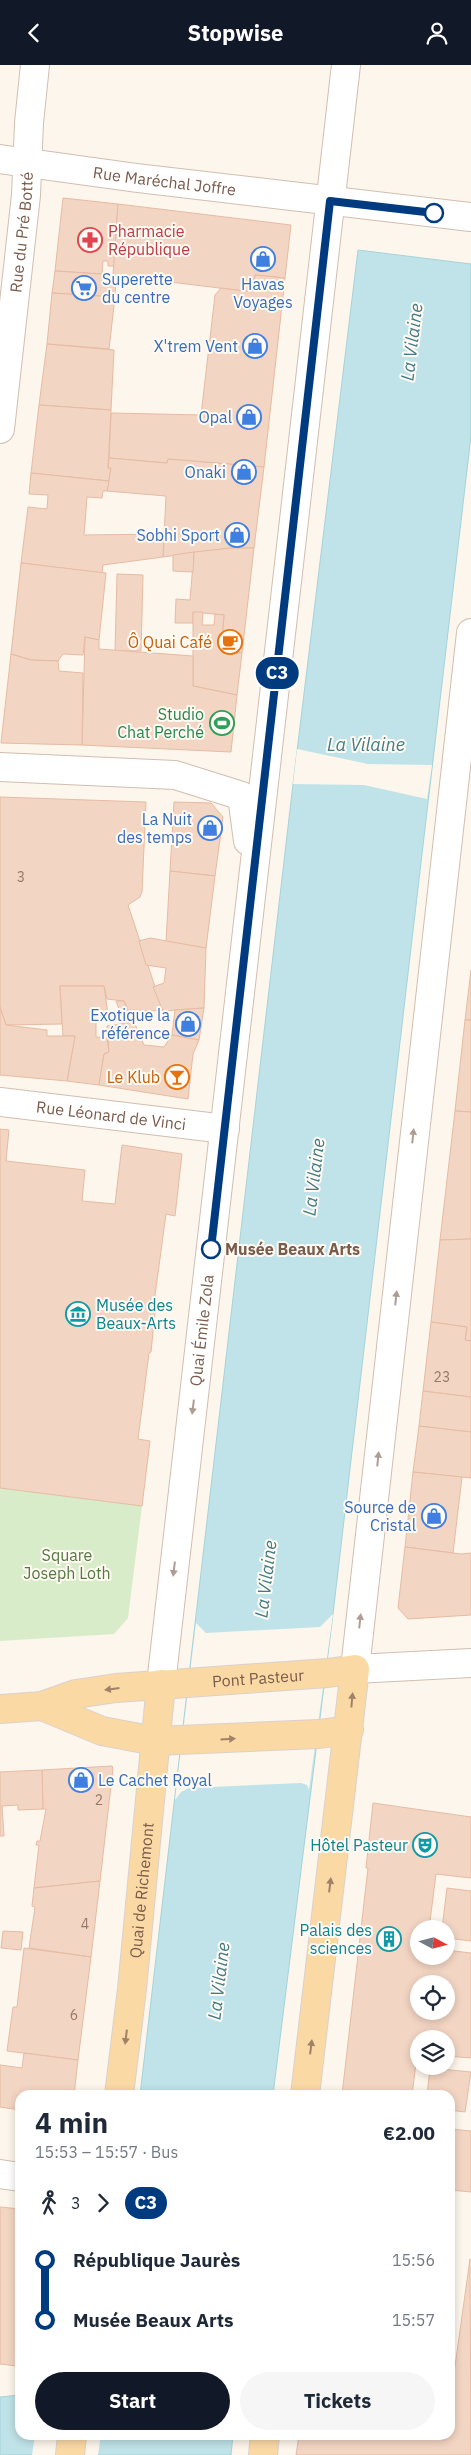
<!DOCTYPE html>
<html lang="en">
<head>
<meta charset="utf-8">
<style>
  :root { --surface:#fff; --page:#f6f6f7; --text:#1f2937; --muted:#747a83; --accent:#111827 }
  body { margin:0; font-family:"IBM Plex Sans",sans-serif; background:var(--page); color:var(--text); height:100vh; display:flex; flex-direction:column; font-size:19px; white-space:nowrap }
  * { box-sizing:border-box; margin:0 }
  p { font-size:16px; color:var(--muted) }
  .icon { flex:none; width:28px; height:28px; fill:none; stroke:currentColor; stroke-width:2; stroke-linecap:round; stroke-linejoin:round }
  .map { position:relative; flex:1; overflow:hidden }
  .sheet { position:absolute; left:15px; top:2025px; width:440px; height:350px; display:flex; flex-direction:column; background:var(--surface); border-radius:15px; box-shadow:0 2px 8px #0003 }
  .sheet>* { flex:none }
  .badge { padding:0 10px; border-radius:16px; font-size:18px; line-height:32px }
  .needle { width:32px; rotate:97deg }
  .tools { position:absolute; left:410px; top:1855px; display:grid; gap:10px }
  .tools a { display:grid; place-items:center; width:45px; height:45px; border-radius:50%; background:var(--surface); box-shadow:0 2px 8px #0003; font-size:25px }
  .map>.badge { position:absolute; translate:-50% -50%; box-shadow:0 0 0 2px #fff }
  .legs { display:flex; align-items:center; gap:8px; height:55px; padding:0 20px; font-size:16px }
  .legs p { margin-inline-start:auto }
  .headline { display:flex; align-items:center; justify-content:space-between; height:85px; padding:0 20px }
  h1 { font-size:28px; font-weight:700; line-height:38px }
  .button { display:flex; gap:10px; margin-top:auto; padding:10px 20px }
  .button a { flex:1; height:58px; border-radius:30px; background:var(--accent); color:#fff; font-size:20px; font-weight:700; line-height:58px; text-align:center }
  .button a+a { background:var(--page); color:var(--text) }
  ul { padding:0 20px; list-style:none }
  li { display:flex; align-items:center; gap:18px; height:60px; font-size:19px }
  li i { display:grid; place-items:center; width:8px; height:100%; margin:0 6px; background:currentColor }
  li i::after { content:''; width:12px; height:12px; margin:-6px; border:4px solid; border-radius:50%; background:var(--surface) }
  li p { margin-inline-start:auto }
  li:first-child i { background:linear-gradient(#0000 50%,currentColor 0) }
  li:last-child i { background:linear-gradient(currentColor 50%,#0000 0) }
  header { display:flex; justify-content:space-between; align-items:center; height:65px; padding:0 20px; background:var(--accent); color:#fff; font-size:22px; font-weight:700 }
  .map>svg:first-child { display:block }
</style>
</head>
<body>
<header><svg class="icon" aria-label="back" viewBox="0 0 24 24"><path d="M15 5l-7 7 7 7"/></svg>Stopwise<svg class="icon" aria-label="person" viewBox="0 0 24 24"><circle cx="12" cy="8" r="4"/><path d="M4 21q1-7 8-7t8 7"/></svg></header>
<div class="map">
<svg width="471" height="2390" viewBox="0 0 471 2390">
  <rect width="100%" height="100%" fill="#fdf6ec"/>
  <path fill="#d8ecc9" d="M0,1423l142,18 -14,112 -14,16 -114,7z"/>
  <g fill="#bfe3e8" stroke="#a5d3da">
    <path d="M358,185l113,14v172l-138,1178 -60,481h-133l153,-1311z"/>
    <path d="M20,2330v40h213l-2,20h-231v-58z"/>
  </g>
  <g fill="#fdf6ec">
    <path d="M297,684l71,15 64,1 -5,34 -63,-14 -71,-1z"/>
    <path d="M333,1549l-24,176 -2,-5 -6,-2 -112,5 -8,4 -6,8 21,-177 10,10 114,-6z"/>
    <path d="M35,2370h66l-3,20h-66z"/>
  </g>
  <g fill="#f3d5c3" stroke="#e6bba3" fill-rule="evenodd">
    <path d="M63,133l55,6 -4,62h-6v-5h-5l-1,13 -47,-3z"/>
    <path d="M118,139l173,21 -6,53 -30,-3 -3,17 -139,-17z"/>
    <path d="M55,206l61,4 -1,22 -63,-4z"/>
    <path d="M255,210l30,3 -21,189 -96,-8 -1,4 -58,-5 2,-45 90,2 14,-120 6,-7 31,4z"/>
    <path d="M52,228l63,4 -6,52 -62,-5z"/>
    <path d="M47,279l67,6 -3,60 -72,-5z"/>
    <path d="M39,340l72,5 -3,58h3l-2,13 -78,-8z"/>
    <path d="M109,393l58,5 1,-4 96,8 -10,81h-23l-68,9 3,-61 -59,-5 4,-23h-3z"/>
    <path d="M31,408l78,8 -2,10h-4l-1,7 -15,-1 -3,38 80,-1 -1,23 -60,8 -1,8 -81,-10 7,-56 19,2 1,-14 -19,-1z"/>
    <path d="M231,483h23l-12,105 -21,-2 3,-36 -31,-3v11h-18l1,-24 14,1 4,-48z"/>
    <path d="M194,487l-1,20 -20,-1v-16z"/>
    <path d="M21,498l85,10 -7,67 -14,-3 -2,18 -20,-1 -5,7 -27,-1 -20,-6z"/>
    <path d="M117,509l26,1 -2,76h-26z"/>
    <path d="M193,547h10l-1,13h12l1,-11 9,1 -3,36 21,2 -5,42 -44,-9z"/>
    <path d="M85,572l14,3v9l94,7v30l44,9 -6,57 -149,-7z"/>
    <path d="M11,589l20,6 27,1 1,10 24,2 -1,72 -81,-2z"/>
    <path d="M0,732l146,5 -4,90 -2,5 -12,8 35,106 -35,-1 -4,-9 -17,-2 -3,-13h-44l2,38 -56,1 -6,-18z"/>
    <path d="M174,737l37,1 12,14 -8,59 -45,-5z"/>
    <path d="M170,806l45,5 -9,72 -40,-6z"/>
    <path d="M150,873l56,10 -2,60 -41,3 -10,-24 11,-4 2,-15 -20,-3 -7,-24z"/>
    <path d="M471,905v50h-6z"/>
    <path d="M60,921h44l4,28 -12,2v21l11,1 2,14 -5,2 -5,31 -32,-4 8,-45h-12z"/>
    <path d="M116,936h8l4,11 -7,2z"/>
    <path d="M0,942l6,18 41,5v6h28l-8,45 -67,-6z"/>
    <path d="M204,943l-5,32 -27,-5 3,-25z"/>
    <path d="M465,955h6v92l-16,-1z"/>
    <path d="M134,957l10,23 20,2 8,-12 27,5 -6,14 -5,45 -89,-14 5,-31 5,-2 -2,-26z"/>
    <path d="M455,1046l16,1v127l-31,1z"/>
    <path d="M0,1064l9,1 -3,31 79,9 -3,31 33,3 7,-59 60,9 -7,62 -9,-2 -12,89h2l-5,49 -2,1 -11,86 12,2 -8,65 -142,-18z"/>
    <path d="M471,1174v102l-6,-1 2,-13 -36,-5 9,-82z"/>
    <path d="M431,1257l36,5 -2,13 6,1v56l-48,-6z"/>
    <path d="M423,1326l48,6v35l-52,-6z"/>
    <path d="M419,1361l52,6v46l-58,-6z"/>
    <path d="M413,1407l49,5 -9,76 -48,-6z"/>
    <path d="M405,1482l56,7 10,-1v62l-63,4 -10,-11z"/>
    <path d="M112,1701l1,3 -13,112 -66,7 5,-43h-3l1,-4h3l6,-32h-3l-1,-39z"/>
    <path d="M42,1705l1,39 -25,1v-5l-16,1 2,30h-4v-64z"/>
    <path d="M373,1738l98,14v61l-35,-4 -7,55h-10v27h27v-6l25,3v105l-25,-2v-17h-27l-7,56h-70l26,-227h-2zM419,1919h27v27h-27z"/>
    <path d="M100,1816l-9,76 -62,-9 6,-41 -3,-1 2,-18z"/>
    <path d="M447,1823l24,3v50l-25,-3v-9h-4z"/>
    <path d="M3,1866l20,1 -2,18 -20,-2z"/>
    <path d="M24,1883l67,9 -13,103 -71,-9 6,-44h4z"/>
    <path d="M24,1988l54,7 -4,35h-54v15l-20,-3v-42l22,3z"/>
    <path d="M430,2003l41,4 -6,40 -15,-2v-15h-23z"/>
    <path d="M450,2064l21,2v61l-21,-2z"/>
    <path d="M0,2142l20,2v145h-2l-1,12 -17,-2z"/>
    <path d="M470,2194l1,196h-175l3,-20h103l43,5 1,-5h4v-33z"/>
  </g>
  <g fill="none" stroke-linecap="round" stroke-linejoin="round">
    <defs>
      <g id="street">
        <path id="s1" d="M0,94l137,19 334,39"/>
        <path id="s2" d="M0,364l26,-234 3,-72 6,-58"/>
        <path d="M471,568l-116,1036 116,-6"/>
        <path d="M0,702l175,8 67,21 6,45"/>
        <path id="s3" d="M0,1037l225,27"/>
        <path id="s4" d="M161,1619l185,-1619"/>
        <path d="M0,2109l20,3"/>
      </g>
      <g id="primary">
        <path d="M42,1641l60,25 53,10 164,-7 30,-4"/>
        <path id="s5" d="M0,1644l42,-3 34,-12 40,-6 212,-15 27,-4 -50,426"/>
        <path id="s6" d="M119,2030l13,-106 29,-305"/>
        <path d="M70,2390l2,-20"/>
        <path d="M263,2390l2,-20"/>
      </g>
    </defs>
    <use href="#street" stroke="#d1beb0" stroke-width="30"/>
    <use href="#primary" stroke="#dad1cd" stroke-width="30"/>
    <use href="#street" stroke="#fff" stroke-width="28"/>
    <use href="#primary" stroke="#fbd9a5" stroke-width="28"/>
  </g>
  <defs><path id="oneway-solid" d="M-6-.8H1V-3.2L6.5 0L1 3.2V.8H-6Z" transform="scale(1.25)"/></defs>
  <g fill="#af9d94">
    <use href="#oneway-solid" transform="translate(413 1071) rotate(-84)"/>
    <use href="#oneway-solid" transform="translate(396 1233) rotate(-84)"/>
    <use href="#oneway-solid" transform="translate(193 1342) rotate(97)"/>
    <use href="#oneway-solid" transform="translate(378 1394) rotate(-84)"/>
    <use href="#oneway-solid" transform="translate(174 1504) rotate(97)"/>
    <use href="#oneway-solid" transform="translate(360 1556) rotate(-84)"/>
  </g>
  <g fill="#a18267">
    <use href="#oneway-solid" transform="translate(112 1624) rotate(173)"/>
    <use href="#oneway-solid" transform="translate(352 1635) rotate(-85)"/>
    <use href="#oneway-solid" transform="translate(228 1674) rotate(-3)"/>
    <use href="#oneway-solid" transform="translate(330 1820) rotate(-83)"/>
    <use href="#oneway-solid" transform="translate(126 1972) rotate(97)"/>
    <use href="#oneway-solid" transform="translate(311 1982) rotate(-83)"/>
  </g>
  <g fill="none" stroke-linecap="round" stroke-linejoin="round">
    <defs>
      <path id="line-1" d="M211,1184l119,-1048 104,12"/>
    </defs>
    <use href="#line-1" stroke="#fff" stroke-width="11"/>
    <use href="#line-1" stroke="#003b80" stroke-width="8"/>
  </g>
  <defs>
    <symbol id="pharmacy-ring" viewBox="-11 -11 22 22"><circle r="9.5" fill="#fffaf3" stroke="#e0444e" stroke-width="1.5"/><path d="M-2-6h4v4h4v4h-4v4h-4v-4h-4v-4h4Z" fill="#e0444e"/></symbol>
    <symbol id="shop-ring" viewBox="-11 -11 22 22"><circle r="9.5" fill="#fffaf3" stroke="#3f7fe0" stroke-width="1.5"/><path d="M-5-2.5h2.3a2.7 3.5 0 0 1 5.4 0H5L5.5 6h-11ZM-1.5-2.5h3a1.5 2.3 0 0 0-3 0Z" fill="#3f7fe0"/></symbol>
    <symbol id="supermarket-ring" viewBox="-11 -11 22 22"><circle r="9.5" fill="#fffaf3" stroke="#3f7fe0" stroke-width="1.5"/><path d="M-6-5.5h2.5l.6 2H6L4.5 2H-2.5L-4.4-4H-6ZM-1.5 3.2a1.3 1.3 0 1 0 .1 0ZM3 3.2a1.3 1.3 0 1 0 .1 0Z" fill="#3f7fe0"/></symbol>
    <symbol id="cafe-ring" viewBox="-11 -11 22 22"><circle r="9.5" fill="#fffaf3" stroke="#e8710a" stroke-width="1.5"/><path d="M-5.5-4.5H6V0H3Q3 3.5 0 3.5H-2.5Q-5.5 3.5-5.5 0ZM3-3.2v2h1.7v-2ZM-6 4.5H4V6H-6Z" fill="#e8710a"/></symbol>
    <symbol id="stadium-ring" viewBox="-11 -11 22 22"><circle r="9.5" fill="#fffaf3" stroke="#2e9e5b" stroke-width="1.5"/><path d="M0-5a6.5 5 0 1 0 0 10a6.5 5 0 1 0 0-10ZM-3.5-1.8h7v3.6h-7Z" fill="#2e9e5b"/></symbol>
    <symbol id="bar-ring" viewBox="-11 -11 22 22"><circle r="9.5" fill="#fffaf3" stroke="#e8710a" stroke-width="1.5"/><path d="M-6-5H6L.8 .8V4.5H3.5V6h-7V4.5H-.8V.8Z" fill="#e8710a"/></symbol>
    <symbol id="museum-ring" viewBox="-11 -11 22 22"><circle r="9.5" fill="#fffaf3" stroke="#0f9aa8" stroke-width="1.5"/><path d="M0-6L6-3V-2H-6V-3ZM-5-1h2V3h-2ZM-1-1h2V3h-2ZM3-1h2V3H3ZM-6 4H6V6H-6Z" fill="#0f9aa8"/></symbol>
    <symbol id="theatre-ring" viewBox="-11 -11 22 22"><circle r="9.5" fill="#fffaf3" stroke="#0f9aa8" stroke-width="1.5"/><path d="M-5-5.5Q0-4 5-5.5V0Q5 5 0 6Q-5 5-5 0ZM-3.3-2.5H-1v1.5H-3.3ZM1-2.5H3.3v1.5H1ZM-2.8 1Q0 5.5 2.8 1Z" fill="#0f9aa8"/></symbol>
    <symbol id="building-ring" viewBox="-11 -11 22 22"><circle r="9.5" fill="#fffaf3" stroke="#0f9aa8" stroke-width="1.5"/><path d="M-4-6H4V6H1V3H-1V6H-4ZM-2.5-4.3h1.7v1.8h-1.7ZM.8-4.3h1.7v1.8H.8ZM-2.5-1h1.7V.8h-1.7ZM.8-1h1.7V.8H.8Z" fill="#0f9aa8"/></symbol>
  </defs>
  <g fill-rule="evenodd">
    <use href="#pharmacy-ring" x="76" y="161" width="28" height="28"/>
    <use href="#shop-ring" x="249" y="180" width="28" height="28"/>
    <use href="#supermarket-ring" x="70" y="209" width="28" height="28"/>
    <use href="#shop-ring" x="241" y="267" width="28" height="28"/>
    <use href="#shop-ring" x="235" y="338" width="28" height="28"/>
    <use href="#shop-ring" x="230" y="393" width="28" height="28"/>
    <use href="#shop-ring" x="223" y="456" width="28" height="28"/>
    <use href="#cafe-ring" x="216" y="563" width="28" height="28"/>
    <use href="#stadium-ring" x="208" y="644" width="28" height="28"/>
    <use href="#shop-ring" x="196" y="749" width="28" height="28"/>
    <use href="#shop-ring" x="174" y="945" width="28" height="28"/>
    <use href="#bar-ring" x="163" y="998" width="28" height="28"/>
    <use href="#museum-ring" x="64" y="1235" width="28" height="28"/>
    <use href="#shop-ring" x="420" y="1437" width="28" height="28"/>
    <use href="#shop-ring" x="67" y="1701" width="28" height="28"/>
    <use href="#theatre-ring" x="411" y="1766" width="28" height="28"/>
    <use href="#building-ring" x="375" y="1860" width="28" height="28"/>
  </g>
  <g fill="#fff" stroke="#003b80" stroke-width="2.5">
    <circle cx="434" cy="148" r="9"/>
    <circle cx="211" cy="1184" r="9"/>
  </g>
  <g text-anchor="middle" stroke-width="4" stroke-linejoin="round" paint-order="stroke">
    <g font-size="14" fill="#987a6a">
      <text x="21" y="817">3</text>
      <text x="442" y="1317">23</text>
      <text x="99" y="1740">2</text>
      <text x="85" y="1864">4</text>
      <text x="74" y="1955">6</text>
    </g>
    <g font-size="16" fill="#7a5c4d" stroke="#fffaf3">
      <text dy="6" stroke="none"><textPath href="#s1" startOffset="166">Rue Maréchal Joffre</textPath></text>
      <text dy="6" stroke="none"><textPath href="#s2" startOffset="198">Rue du Pré Botté</textPath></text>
      <text dy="6" stroke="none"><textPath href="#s3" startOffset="112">Rue Léonard de Vinci</textPath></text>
      <text dy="6" stroke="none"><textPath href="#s4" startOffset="356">Quai Émile Zola</textPath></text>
      <text dy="6" stroke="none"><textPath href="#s5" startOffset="261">Pont Pasteur</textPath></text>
      <text dy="6" stroke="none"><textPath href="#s6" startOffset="206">Quai de Richemont</textPath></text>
    </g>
    <g font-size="16" fill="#be3a42" stroke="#fffaf3" text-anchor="start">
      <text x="108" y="172">Pharmacie<tspan x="108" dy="18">République</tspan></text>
    </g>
    <g font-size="16" fill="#366cbe" stroke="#fffaf3" text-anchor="end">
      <text x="102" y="220" text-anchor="start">Superette<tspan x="102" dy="18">du centre</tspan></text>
      <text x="263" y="225" text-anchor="middle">Havas<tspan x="263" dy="18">Voyages</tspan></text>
      <text x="238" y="287">X'trem Vent</text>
      <text x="232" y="358">Opal</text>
      <text x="226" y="413">Onaki</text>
      <text x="220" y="476">Sobhi Sport</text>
      <text x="192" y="760">La Nuit<tspan x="192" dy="18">des temps</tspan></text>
      <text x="170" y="956">Exotique la<tspan x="170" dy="18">référence</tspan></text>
      <text x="416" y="1448">Source de<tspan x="416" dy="18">Cristal</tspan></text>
      <text x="98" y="1721" text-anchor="start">Le Cachet Royal</text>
    </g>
    <g font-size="16" fill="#c56008" stroke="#fffaf3" text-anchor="end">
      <text x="212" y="583">Ô Quai Café</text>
      <text x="160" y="1018">Le Klub</text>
    </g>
    <g font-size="16" fill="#27864d" stroke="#fffaf3" text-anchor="end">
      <text x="204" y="655">Studio<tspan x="204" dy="18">Chat Perché</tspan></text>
    </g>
    <g font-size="16" font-weight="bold" fill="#7a5c4d" stroke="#fffaf3" text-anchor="start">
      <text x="225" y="1190">Musée Beaux Arts</text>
    </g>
    <g font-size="16" fill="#0d838f" stroke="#fffaf3" text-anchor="end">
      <text x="96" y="1246" text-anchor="start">Musée des<tspan x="96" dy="18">Beaux-Arts</tspan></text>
      <text x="408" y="1786">Hôtel Pasteur</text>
      <text x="372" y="1871">Palais des<tspan x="372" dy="18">sciences</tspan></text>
    </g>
    <g font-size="16" fill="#537a41" stroke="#fffaf3">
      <text x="67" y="1496">Square<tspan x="67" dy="18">Joseph Loth</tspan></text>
    </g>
    <g font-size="18" font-style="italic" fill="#437c86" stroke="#fffaf3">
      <text transform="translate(412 277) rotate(-83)" y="6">La Vilaine</text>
      <text x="366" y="686">La Vilaine</text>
      <text transform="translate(314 1112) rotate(-83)" y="6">La Vilaine</text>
      <text transform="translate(266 1514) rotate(-83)" y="6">La Vilaine</text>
      <text transform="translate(219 1916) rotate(-83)" y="6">La Vilaine</text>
    </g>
  </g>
</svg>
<div class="tools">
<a><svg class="needle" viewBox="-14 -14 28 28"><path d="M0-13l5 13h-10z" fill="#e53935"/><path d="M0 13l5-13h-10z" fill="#747a83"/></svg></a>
<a><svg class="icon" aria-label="locate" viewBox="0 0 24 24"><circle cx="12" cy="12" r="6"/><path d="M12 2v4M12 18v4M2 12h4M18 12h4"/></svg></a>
<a><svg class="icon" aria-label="layers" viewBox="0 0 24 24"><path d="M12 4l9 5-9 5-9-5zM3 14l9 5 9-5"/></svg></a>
</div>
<b class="badge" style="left:277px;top:608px;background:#003b80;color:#fff">C3</b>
<section class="sheet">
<div class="headline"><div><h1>4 min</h1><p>15:53 – 15:57 · Bus</p></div><b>€2.00</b></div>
<div class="legs"><svg class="icon" aria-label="walk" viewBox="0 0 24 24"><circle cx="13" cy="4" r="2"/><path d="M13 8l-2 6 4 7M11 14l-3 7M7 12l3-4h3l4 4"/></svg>3<svg class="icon" aria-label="forward" viewBox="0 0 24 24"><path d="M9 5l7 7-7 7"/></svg><b class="badge" style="background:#003b80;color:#fff">C3</b></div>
<ul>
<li><i style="color:#003b80"></i><b>République Jaurès</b><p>15:56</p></li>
<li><i style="color:#003b80"></i><b>Musée Beaux Arts</b><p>15:57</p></li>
</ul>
<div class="button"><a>Start</a><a>Tickets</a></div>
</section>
</div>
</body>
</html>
